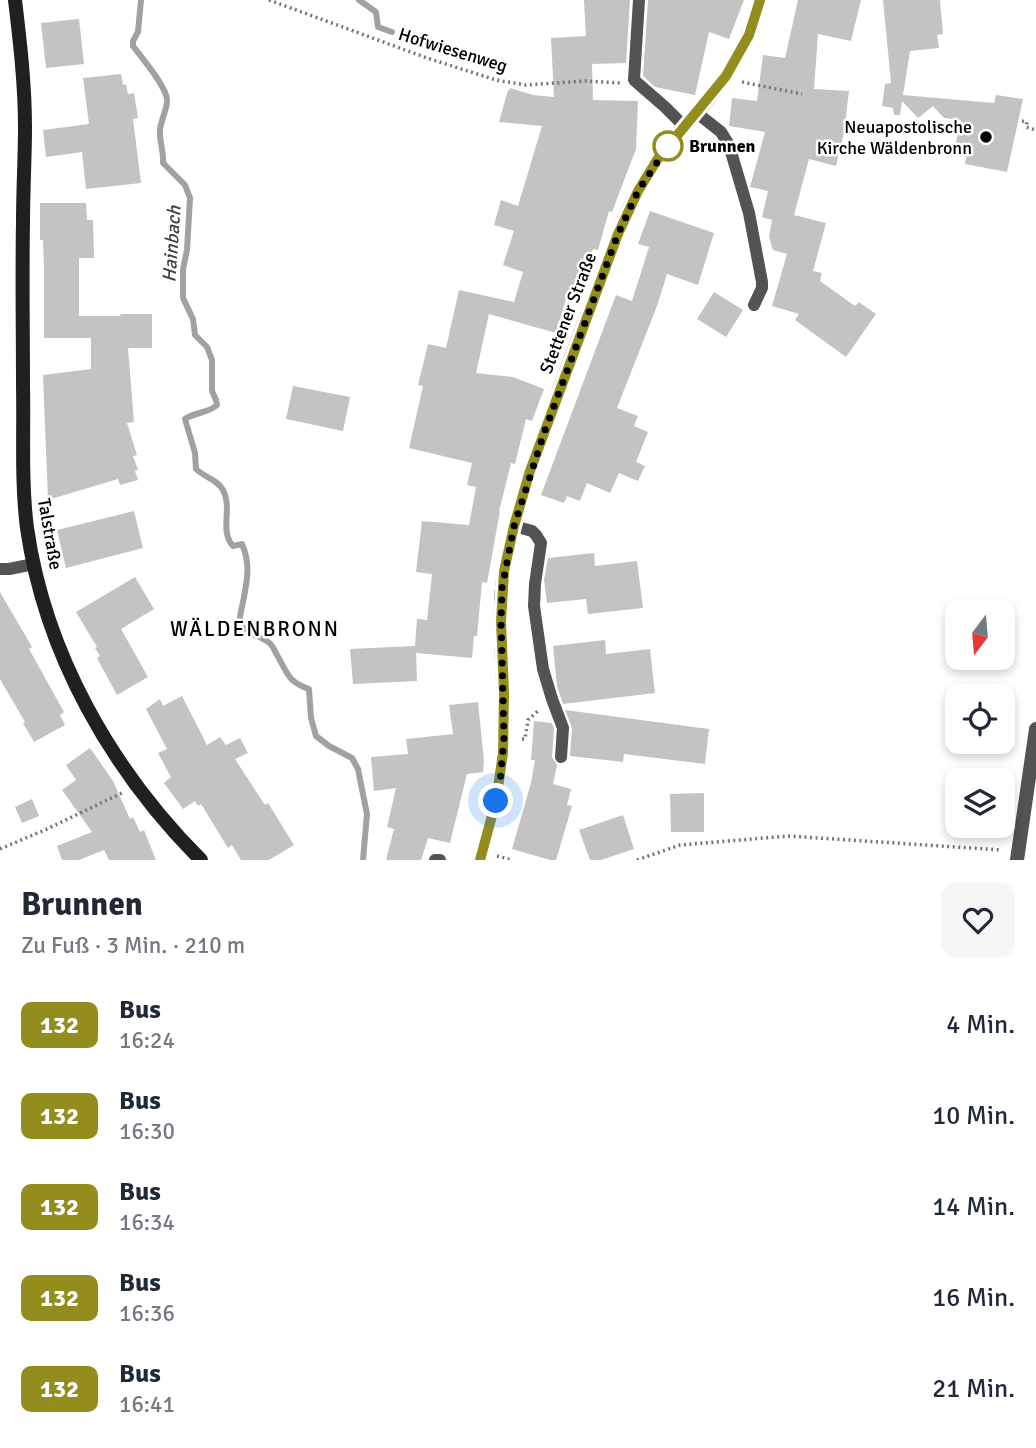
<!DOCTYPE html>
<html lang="de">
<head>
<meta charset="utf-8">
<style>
  :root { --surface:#fff; --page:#f6f6f7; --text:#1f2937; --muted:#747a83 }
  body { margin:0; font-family:Signika,sans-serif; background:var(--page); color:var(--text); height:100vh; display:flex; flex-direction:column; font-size:26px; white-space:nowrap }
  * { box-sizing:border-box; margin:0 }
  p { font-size:23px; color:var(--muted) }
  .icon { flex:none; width:38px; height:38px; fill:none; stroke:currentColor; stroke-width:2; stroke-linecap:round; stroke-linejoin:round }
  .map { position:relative; height:860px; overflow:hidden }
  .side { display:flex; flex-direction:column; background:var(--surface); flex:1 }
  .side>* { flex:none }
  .badge { padding:0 14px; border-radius:10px; font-size:24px; line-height:46px }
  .needle { width:46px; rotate:196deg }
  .fabs { position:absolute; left:945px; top:600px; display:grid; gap:14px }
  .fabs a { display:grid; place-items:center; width:70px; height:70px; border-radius:14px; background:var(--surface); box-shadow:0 4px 10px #0003; font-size:35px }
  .you { position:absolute; width:35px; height:35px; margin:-18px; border:5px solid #fff; border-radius:50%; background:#1a73e8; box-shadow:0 0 0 10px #1a73e833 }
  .map>.badge { position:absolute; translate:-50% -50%; box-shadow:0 0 0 4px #fff }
  .round { display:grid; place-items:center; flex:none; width:74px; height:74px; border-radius:14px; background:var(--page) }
  .headline { display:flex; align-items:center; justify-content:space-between; height:119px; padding:0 21px }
  h1 { font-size:33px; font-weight:800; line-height:52px }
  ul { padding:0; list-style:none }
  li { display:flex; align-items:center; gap:21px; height:91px; padding:0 21px }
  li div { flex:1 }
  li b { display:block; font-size:26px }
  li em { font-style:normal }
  li .badge { min-width:77px; font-weight:700; text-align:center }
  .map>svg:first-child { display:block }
</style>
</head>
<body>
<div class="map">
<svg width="1036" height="860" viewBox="0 0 1036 860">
  <rect width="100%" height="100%" fill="#fff"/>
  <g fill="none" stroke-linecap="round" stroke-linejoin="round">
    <g stroke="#a1a1a1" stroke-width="6">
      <path d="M141,0l-3,32 -5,9v5c8,11 36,43 34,56 -1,10 -6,18 -7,28 -1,10 4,22 3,33l22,22 5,13 -3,52 -4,19v29l10,21 2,16 12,12 5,13v31l4,9 1,5c-8,8 -22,7 -32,14l10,34 1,16c8,8 21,10 27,21 10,18 -4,41 10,56l9,-2c9,20 5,38 1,58 -1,6 -3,11 -3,17 1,15 18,15 28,23 5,3 6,8 9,13 11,19 11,27 32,34l2,29 5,18 13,10 23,12 6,11 9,45 -4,46"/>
      <path d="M359,0l17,12 2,15 14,5"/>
    </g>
  </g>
  <g fill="#c3c3c3">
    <path d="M584,0h46l-4,63 -34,1 1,36 45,1 -2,48 -24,63 -3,-1 -11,39 -5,-1 -14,46 -11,-3 -12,41 -67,-19 -13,59 37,4 31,12 -12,32 -6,-2 -11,45 -4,-1 -12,48h1l-13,72 -5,-1 -5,54h-3l-2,22 -56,-5 1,28 -64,3 -3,-35 65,-3 2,-27 10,1 5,-46 -16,-2 6,-51 47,4 7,-38 -9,-2 5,-22 -63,-15 14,-62 -5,-1 10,-41 18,4 13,-58 55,12 9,-30 -20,-7 11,-34 -20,-6 7,-25 17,6 24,-80 -43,-4 9,-32 1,1 1,-3 23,7 21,2 -3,-59 35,-2z"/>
    <path d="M648,0h96l-15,39 -20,-7 -14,63 -40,-8 -12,-11z"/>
    <path d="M798,0h63l-10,41 -33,-7 -4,55 35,2 -5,41 -8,34 -27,-7 -15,56 32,8 -13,48 9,2 -2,8 35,25 4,-4 17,12 -30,43 -51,-37 4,-6 -27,-8 15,-52 -14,-4 -4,-13 3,-17 -10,-3 6,-26 -18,-4 15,-55 -36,-6 3,-28 25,3 6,-46 22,3z"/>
    <path d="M883,0h57l3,34 -6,1 2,13 -29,3 -7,44 91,8 2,-8 27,4 -16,73 -42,-8 3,-14 -13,-3 6,-27 -17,-2 -11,-12 -15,12 -16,-17 -2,14h-6l-1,-7 -11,-2 3,-22 6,-1z"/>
    <path d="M79,19l5,45 -38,4 -5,-45z"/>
    <path d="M121,74l2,11 3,-1 2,10 6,-1 4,25 -5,1 8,64 -55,6 -4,-37 -36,5 -3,-27 46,-6 -6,-46z"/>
    <path d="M40,203h46l1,17h6l1,38h-15v58h41l1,-2h31v34h-24l6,74 -7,1 10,32 -4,1 5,14 -3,1 3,9 -18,5 -2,-6 -70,21 -5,-125 48,-6v-31h-47v-68l-1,-30h-3z"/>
    <path d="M650,211l64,22 -16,52 -31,-11 -10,32 -40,102 21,8 -4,10 14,6 -12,30 9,4 -7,15 -19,-8 -9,20 -23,-10 -7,18 -13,-5 -3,7 -23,-8 75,-200 16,6 17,-54 -11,-3z"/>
    <path d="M714,292l29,18 -17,27 -29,-18z"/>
    <path d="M293,386l57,11 -7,34 -57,-12z"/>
    <path d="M134,511l9,37 -77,20 -9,-38z"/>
    <path d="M594,553l1,13 42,-5 6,47 -55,6 -2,-15 -39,4 -3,-23 4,-22z"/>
    <path d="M135,577l19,32 -33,20 27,48 -31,18 -20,-37 3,-2 -5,-8 2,-1 -21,-35z"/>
    <path d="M0,592l32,55 -3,2 35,63 -4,3 5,10 -31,17 -11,-19 2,-1 -25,-43z"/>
    <path d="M605,640l1,14 44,-5 5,44 -92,11 -6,-18 -4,-40z"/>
    <path d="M182,696l25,49 13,-8 6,8 14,-7 8,15 -13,6 30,46 3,-2 26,42 -25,15h-28l-9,-15 -4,3 -27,-44 -3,2 -3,-5 -12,8 -19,-26 7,-6 -13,-24 9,-4 -21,-40 14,-10 3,7z"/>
    <path d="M478,702l6,59 -1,11 -16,2 -17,69 -22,-5 -7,22h-35l8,-31 -7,-2 9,-39 -22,3 -3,-34 37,-3 -2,-15 47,-5 -4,-29z"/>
    <path d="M565,710l144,19 -4,35 -81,-10 -1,8 -53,-6 2,-28z"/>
    <path d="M534,721l18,2 2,6 -2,28 5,8 -4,19 18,5 -4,16 5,1 -16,54h-6l-38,-11 19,-66 4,-23h-4z"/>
    <path d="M90,748l23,33 17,38 3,-2 7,15 4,-2 12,30h-47l-5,-10 -25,10h-17l-5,-14 35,-14 -30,-42 14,-10 -10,-15z"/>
    <path d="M704,793v39h-33l-1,-38z"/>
    <path d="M32,799l7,17 -17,7 -7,-16z"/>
    <path d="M623,815l11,34 -33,11h-11l-11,-30z"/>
  </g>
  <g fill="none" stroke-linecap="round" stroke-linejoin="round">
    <g stroke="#757575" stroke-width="3.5" stroke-dasharray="2 3.5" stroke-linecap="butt">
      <path d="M269,0l158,58 69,22 30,5 59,-4 35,2"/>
      <path d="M742,82l60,12"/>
      <path d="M1022,121l5,1 -1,5 10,3"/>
      <path d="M522,739h3l3,-19 11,-10"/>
      <path d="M0,849l47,-20 75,-36"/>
      <path d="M497,856l15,4"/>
      <path d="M637,860l43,-15 108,-9 214,14"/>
    </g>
    <g stroke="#535353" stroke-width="12">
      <path d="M639,0l-5,80 31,27 20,20"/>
      <path d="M697,113l24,19 8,13 20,68 13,69v6l-8,17"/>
      <path d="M514,526l18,5 4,4 5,8 -6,41 -1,22 9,63 9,30 11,29 -2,29"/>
      <path d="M0,569h9l25,-5"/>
      <path d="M435,860h5"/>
    </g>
    <path stroke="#535353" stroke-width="14" d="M1017,860l19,-131"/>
    <g stroke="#202020" stroke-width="14">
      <path d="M15,0c5,42 10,85 10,127 0,31 -2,63 -2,95 -1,54 0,109 0,164 1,47 -2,95 4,142 18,126 85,243 174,332"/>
      <path d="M480,860c10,-36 20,-71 23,-108 5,-55 -6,-109 -1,-164 4,-40 16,-80 29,-118 20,-58 41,-116 63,-173 14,-36 26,-74 45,-108 23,-42 59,-73 86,-112 17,-24 27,-49 35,-77"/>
    </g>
  </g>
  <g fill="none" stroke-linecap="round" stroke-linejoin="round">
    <defs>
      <path id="line" d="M480,860l16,-59 7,-48 1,-61 -3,-70 3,-51 10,-45 16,-55 88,-237 20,-43 19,-31 69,-84 23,-41 11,-35"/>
    </defs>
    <use href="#line" stroke="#fff" stroke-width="16"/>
    <use href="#line" stroke="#928d1d" stroke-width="10"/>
    <path stroke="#000" stroke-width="7" stroke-dasharray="0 12.6" d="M496,801l4,-18 4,-45 -3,-116 1,-34 12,-62 30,-93 74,-199 20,-43 30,-45"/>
  </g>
  <circle fill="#000" stroke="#fff" stroke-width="2.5" cx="986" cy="137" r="7"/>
  <circle fill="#fff" stroke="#928d1d" stroke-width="3.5" cx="668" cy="146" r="14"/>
  <g text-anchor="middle" stroke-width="5" stroke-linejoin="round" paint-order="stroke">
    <g font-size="18" fill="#000" stroke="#fff">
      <text transform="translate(453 50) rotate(17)" y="6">Hofwiesenweg</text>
      <text transform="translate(568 313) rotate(-69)" y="6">Stettener Straße</text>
      <text transform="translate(50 534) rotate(80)" y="6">Talstraße</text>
    </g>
    <g font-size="18" fill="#000" stroke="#fff" text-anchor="end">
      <text x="972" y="133">Neuapostolische<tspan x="972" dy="21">Kirche Wäldenbronn</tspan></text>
    </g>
    <g font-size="18" font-weight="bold" fill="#000" stroke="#fff" text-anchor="start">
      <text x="689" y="152">Brunnen</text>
    </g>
    <g font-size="19" font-style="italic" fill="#424242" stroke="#fff">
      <text transform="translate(171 244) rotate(-86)" y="7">Hainbach</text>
    </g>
    <g font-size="21" letter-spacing="2" fill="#000" stroke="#fff">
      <text x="255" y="636">WÄLDENBRONN</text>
    </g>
  </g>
</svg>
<div class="fabs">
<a><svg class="needle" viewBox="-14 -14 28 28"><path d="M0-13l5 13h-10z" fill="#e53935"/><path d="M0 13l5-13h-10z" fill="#747a83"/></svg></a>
<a><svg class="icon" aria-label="locate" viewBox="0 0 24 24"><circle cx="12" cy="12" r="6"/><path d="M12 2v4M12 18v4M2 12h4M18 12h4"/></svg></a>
<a><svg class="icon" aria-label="layers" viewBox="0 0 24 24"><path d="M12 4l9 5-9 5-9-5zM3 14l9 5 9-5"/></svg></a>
</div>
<div class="you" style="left:496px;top:801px"></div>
</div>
<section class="side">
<div class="headline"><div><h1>Brunnen</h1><p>Zu Fuß · 3 Min. · 210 m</p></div><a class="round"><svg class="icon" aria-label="heart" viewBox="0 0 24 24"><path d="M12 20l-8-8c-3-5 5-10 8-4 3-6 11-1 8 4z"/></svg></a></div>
<ul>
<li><span class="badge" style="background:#928d1d;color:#fff">132</span><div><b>Bus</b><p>16:24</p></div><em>4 Min.</em></li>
<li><span class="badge" style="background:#928d1d;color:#fff">132</span><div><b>Bus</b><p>16:30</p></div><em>10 Min.</em></li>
<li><span class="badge" style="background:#928d1d;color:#fff">132</span><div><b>Bus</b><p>16:34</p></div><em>14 Min.</em></li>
<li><span class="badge" style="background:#928d1d;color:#fff">132</span><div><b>Bus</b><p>16:36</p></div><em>16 Min.</em></li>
<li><span class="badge" style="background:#928d1d;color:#fff">132</span><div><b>Bus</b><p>16:41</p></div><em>21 Min.</em></li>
</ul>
</section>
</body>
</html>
